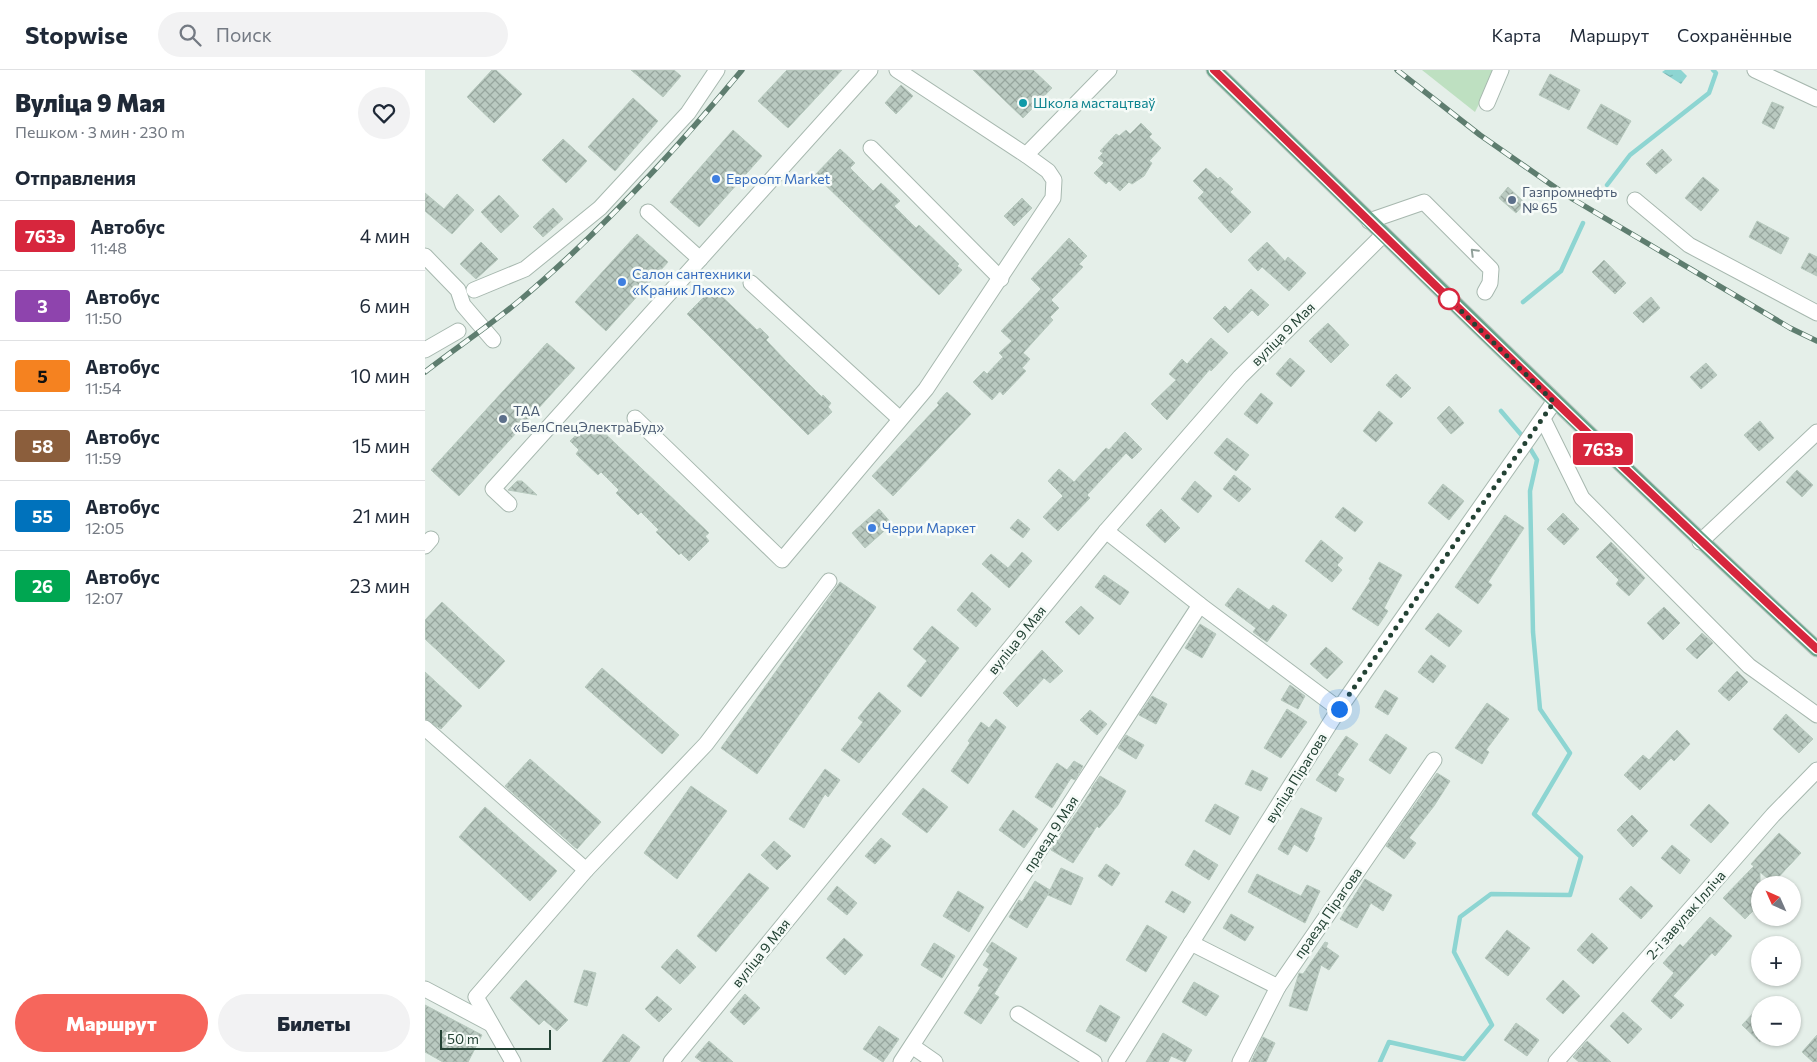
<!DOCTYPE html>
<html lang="ru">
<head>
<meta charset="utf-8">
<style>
  :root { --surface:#fff; --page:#f2f2f3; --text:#1f2937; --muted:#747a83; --line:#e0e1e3; --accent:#f6665c }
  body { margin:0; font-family:Commissioner,sans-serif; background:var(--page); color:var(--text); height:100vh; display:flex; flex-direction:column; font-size:19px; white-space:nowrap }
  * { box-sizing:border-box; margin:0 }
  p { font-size:16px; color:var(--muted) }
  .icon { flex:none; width:28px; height:28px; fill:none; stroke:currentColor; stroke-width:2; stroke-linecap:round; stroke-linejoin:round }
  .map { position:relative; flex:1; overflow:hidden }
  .sheet { display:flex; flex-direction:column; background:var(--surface); width:425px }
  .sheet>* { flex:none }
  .badge { padding:0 10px; border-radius:4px; font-size:18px; line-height:32px }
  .needle { width:32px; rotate:315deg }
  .buttons { position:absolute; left:1326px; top:806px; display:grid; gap:10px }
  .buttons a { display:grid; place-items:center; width:50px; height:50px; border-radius:50%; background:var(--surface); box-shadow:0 1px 4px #0004; font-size:25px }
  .scale { position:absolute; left:15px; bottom:12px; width:111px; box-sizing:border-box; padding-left:5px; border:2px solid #234234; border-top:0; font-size:14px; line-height:18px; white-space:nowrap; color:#234234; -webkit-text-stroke:4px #f6fbf8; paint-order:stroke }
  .you { position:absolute; width:25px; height:25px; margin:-12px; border:4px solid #fff; border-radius:50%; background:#1a73e8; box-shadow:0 0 0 8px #1a73e833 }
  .map>.badge { position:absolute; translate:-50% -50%; box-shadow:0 0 0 2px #fff }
  h2 { padding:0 15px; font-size:19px; line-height:45px }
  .round { display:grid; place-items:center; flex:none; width:52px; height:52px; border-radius:26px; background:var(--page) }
  .head { display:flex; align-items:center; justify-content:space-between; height:85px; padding:0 15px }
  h1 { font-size:24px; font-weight:800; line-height:38px }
  .primary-button { display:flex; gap:10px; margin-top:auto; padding:10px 15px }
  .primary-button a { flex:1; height:58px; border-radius:30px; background:var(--accent); color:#fff; font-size:20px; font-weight:800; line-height:58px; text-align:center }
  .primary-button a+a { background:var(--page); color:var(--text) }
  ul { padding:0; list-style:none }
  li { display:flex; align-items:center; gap:15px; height:70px; padding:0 15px; border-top:1px solid var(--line) }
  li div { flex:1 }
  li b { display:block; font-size:19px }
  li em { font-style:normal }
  li .badge { min-width:55px; font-weight:700; text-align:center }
  header { display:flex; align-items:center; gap:30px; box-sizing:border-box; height:70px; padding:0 25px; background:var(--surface); border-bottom:1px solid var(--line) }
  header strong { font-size:24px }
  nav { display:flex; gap:28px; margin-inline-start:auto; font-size:18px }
  .search { width:350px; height:45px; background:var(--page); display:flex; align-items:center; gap:12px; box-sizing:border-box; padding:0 18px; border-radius:28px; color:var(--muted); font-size:19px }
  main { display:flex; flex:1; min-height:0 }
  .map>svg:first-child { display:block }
</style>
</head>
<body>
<header>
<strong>Stopwise</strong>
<div class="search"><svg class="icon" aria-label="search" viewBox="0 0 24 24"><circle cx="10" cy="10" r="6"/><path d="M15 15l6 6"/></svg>Поиск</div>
<nav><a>Карта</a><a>Маршрут</a><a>Сохранённые</a></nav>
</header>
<main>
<section class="sheet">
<div class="head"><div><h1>Вуліца 9 Мая</h1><p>Пешком · 3 мин · 230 m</p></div><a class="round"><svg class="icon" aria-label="heart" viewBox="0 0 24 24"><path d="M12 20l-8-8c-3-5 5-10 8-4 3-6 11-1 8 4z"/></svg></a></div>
<h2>Отправления</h2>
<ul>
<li><span class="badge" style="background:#d7263d;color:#fff">763э</span><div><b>Автобус</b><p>11:48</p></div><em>4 мин</em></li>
<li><span class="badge" style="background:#8e44ad;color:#fff">3</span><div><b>Автобус</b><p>11:50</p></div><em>6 мин</em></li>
<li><span class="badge" style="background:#f58220;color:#111">5</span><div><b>Автобус</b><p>11:54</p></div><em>10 мин</em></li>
<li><span class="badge" style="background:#8b5e3c;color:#fff">58</span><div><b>Автобус</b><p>11:59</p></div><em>15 мин</em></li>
<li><span class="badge" style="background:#0072bc;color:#fff">55</span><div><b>Автобус</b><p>12:05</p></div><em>21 мин</em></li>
<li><span class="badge" style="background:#00a651;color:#fff">26</span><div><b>Автобус</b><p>12:07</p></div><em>23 мин</em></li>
</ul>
<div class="primary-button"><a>Маршрут</a><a>Билеты</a></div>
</section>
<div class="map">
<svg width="1392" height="992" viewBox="0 0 1392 992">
  <defs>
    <pattern id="water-ripples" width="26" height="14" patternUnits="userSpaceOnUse" patternTransform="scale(1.25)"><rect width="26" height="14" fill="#8dd5d2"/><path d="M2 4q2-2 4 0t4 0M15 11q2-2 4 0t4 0" fill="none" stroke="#73aeab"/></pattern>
    <pattern id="building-cross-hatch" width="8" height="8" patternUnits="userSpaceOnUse" patternTransform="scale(1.25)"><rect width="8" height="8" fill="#bacac1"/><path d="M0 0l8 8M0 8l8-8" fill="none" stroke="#97a69e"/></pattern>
  </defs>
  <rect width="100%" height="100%" fill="#e5efe9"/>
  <path fill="#bee0c1" d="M997,0h74l-21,42z"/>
  <path fill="url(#water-ripples)" d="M1240,0h16l6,6 -6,8 -19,-12z"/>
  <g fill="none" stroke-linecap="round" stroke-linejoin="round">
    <g stroke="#8dd5d2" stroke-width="4.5">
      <path d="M1182,115l23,-30 79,-62 7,-20 -3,-3"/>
      <path d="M1098,232l38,-31 22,-48"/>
      <path d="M1076,341l23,27"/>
      <path d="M955,992l9,-20 75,17 28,-34 -38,-73 6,-35 31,-23 79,1 11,-38 -47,-43 36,-61 -30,-44 -7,-77 -3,-141 7,-31 -9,-15"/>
    </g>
  </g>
  <g fill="url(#building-cross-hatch)" stroke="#b7c9be">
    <path d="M67,0h4l26,24 -28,29 -27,-26z"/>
    <path d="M206,0h43l7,6 -18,21z"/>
    <path d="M362,0h55l-54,58 -30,-27z"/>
    <path d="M548,0h60l19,18 -29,30z"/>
    <path d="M1125,4l30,16 -11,20 -30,-15z"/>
    <path d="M476,15l12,11 -17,18 -11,-11z"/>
    <path d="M208,28l25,23 -43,50 -27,-24z"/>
    <path d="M1347,32l12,5 -10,22 -12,-6z"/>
    <path d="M1176,34l30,17 -14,24 -30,-17z"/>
    <path d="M716,53l11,11 -3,3 12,11 -12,13 3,2 -8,13 -12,8 -3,-2 -9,9 -11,-10 -3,3 -12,-11 10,-10 -6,-5 5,-5 -3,-2 16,-17 3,2 7,-6 4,4z"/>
    <path d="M308,60l29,26 -63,71 -29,-25z"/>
    <path d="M138,69l24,22 -21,22 -24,-23z"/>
    <path d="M415,79l15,14 -5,5 23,23 8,-8 19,18 -6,5 22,22 3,-3 40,39 -2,2 5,4 -23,25 -124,-120z"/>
    <path d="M1237,79l10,11 -16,14 -10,-10z"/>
    <path d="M781,98l12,11 2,-2 13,12 -3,3 21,20 -20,21 -33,-35 6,-6 -11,-11z"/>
    <path d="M1278,107l16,13 -18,21 -16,-13z"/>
    <path d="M1083,117l17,16 -9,10 -17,-15z"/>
    <path d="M0,123l19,16 13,-15 17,16 -22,24 -27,-23z"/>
    <path d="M74,125l20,21 -18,17 -20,-21z"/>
    <path d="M597,128l10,10 -18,18 -10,-10z"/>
    <path d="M128,138l10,11 -20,18 -10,-10z"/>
    <path d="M1332,151l32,17 -8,16 -32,-17z"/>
    <path d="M212,164l31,28 -62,69 -31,-29z"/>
    <path d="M644,168l18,18 -8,8 4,3 -32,33 8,8 -9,9 3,3 -30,33 7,6 -8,9 4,3 -23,24 -3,-4 -8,9 -19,-18 11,-11 3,3 16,-17 -4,-4 13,-12 -11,-10 40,-42 -10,-10z"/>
    <path d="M56,172l17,17 -22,20 -16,-15z"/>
    <path d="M842,172l18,19 3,-4 18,16 -17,18 -27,-24 -4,4 -10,-11z"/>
    <path d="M1384,183l8,4v19l-16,-8z"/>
    <path d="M1179,190l22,23 -11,11 -23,-22z"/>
    <path d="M288,218l44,42 3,-2 9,9 -3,3 20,21 36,36 1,-2 8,8 -3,4 4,5 -24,23 -121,-121z"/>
    <path d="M826,219l18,16 -11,11 -6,-6 -24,23 -15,-15 12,-12 5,5z"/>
    <path d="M1226,227l9,11 -17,15 -10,-10z"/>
    <path d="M903,253l21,22 -18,18 -22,-22z"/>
    <path d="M786,268l17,15 -17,18 -1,-2 -43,51 -16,-16 25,-24 -7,-6 13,-15 5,5z"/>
    <path d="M122,273l28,25 -116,128 -28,-26z"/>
    <path d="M865,288l15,13 -14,16 -15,-13z"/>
    <path d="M1281,293l11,12 -16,14 -11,-12z"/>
    <path d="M971,304l15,14 -10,10 -15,-13z"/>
    <path d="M522,322l24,22 -78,82 -21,-20 67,-71 -2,-2z"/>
    <path d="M836,323l12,10 -16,21 -13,-10z"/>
    <path d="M1024,336l15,17 -13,11 -14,-16z"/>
    <path d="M954,341l14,12 -17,19 -13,-11z"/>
    <path d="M1335,351l14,17 -15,13 -15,-16z"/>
    <path d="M164,353l4,4 3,-2 113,108 -4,3 4,5 -20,20 -8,-8 -2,2 -23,-23 3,-2 -18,-18 -3,3 -22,-22 3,-3 -18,-18 -3,3 -22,-21 3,-4 -9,-9z"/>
    <path d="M700,362l17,17 -10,10 -6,-6 -39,42 3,3 -32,33 -15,-14 20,-21 -15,-15 11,-12 15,13 32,-34 3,2z"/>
    <path d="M802,368l22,17 -13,16 -22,-18z"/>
    <path d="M1372,400l16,15 -11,12 -16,-15z"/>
    <path d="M809,405l17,14 -12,13 -16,-13z"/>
    <path d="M92,411h5l15,14 -29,-5z"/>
    <path d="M770,411l17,15 -14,17 -17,-14z"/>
    <path d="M1018,414l21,17 -15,19 -21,-17z"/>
    <path d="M918,437l20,15 -8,10 -20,-15z"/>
    <path d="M454,439l13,15 -27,24 -13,-15z"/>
    <path d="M736,439l19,19 -15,15 -19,-18z"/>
    <path d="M1138,443l16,16 -15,16 -17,-16z"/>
    <path d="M1080,445l19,13 -36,54 4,3 -14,19 -23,-17z"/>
    <path d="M593,449l12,10 -7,9 -13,-10z"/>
    <path d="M896,470l22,18 -6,7 5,5 -10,12 -27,-21z"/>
    <path d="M1186,472l34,36 -16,18 -13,-12 3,-4 -23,-23z"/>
    <path d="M597,482l10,9 -23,27 -27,-24 9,-10 17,14z"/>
    <path d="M954,492l23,13 -18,33 4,3 -10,15 -26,-17 19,-29 -2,-1z"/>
    <path d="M679,505l25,17 -9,13 -25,-18z"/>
    <path d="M415,512l36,25 -119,167 -36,-26z"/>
    <path d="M813,518l31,22 4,-5 14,10 -20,27 -14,-10 3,-4 -31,-23z"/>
    <path d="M547,522l19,17 -15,18 -19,-17z"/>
    <path d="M17,532l63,59 -26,28 -54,-50v-19z"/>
    <path d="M656,536l13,12 -15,17 -14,-13z"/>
    <path d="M1239,537l16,16 -17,17 -16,-17z"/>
    <path d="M1013,543l24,18 -13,16 -24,-18z"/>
    <path d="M775,554l16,10 -14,24 -17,-10z"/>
    <path d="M507,556l27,22 -38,49 -14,-11 20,-25 -14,-12z"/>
    <path d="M1277,563l11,10 -16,16 -11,-10z"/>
    <path d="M901,577l17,15 -16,17 -17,-15z"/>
    <path d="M617,580l21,21 -13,12 -6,-5 -27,29 -14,-14z"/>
    <path d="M1006,585l15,11 -13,17 -15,-11z"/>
    <path d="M177,598l77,67 -17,19 -77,-67z"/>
    <path d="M1312,601l11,11 -19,19 -11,-10z"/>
    <path d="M0,602l37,34 -21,23 -16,-10z"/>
    <path d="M865,615l15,11 -7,13 -17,-9z"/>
    <path d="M960,620l13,8 -10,17 -13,-8z"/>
    <path d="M454,622l22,19 -42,52 -18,-13 22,-28 -5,-4z"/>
    <path d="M727,626l15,8 -11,20 -17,-9z"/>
    <path d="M1062,633l22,16 -23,31 3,2 -7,12 -27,-16z"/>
    <path d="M862,639l20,13 -26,36 -17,-10z"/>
    <path d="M665,640l17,14 -10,11 -17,-15z"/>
    <path d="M1361,644l27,25 -14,14 -26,-24z"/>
    <path d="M571,649l10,8 -38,57 -17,-13 19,-28 -2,-2 13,-19 8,6z"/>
    <path d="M1252,660l13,14 -16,17 -3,-3 -31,32 -16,-15 19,-20 6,5z"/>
    <path d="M961,664l21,14 -17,26 -21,-14z"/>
    <path d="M701,665l18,10 -8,14 -18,-11z"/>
    <path d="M921,666l12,8 -21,31 7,4 -8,13 -20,-12z"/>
    <path d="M105,689l71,63 -24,27 -72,-63z"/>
    <path d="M649,691l9,5 -8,14 -4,-2 -19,30 -17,-11 22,-34 10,7z"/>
    <path d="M400,699l15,11 -12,17 -3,-3 -21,34 -15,-9z"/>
    <path d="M827,700l16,8 -7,13 -16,-7z"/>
    <path d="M1012,703l13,8 -16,25 -25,32 7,5 -12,16 -18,-13z"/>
    <path d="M675,706l26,15 -8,14 -19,23 -2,-2 -24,37 -22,-13 41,-60 -1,-1z"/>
    <path d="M266,716l36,25 -50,68 -33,-26z"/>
    <path d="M498,718l25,19 -21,26 -25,-19z"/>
    <path d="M790,734l24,13 -9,18 -25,-14z"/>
    <path d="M1284,734l20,19 -18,20 -21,-18z"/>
    <path d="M60,737l72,64 -27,30 -71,-64z"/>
    <path d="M876,738l21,10 -9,19 2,1 -8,14 -13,-8 -6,11 -10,-6z"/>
    <path d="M588,740l25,19 -14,19 -25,-18z"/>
    <path d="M1207,745l16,16 -15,16 -16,-17z"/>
    <path d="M1354,763l22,20 -28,30 -13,-11v32l-15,15 -22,-21 31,-32 -3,-2z"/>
    <path d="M456,768l10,8 -16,18 -10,-8z"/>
    <path d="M349,771l17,15 -14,14 -16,-15z"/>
    <path d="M1247,775l18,15 -10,14 -19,-16z"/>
    <path d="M769,780l24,15 -9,15 -24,-15z"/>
    <path d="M681,794l14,9 -8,13 -14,-10z"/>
    <path d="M636,798l22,10 -12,27 -23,-10 2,-4 -23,37 -18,-11 10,-17 3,2 13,-21 15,9z"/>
    <path d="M324,803l20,15 -53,64 -19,-16z"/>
    <path d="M832,804l44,22 6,-11 13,6 -15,32 -57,-31z"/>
    <path d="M940,809l27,16 -9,16 -12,-8 -14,25 -17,-9z"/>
    <path d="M412,816l20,17 -10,12 -20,-16z"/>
    <path d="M1206,816l22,20 -12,13 -22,-20z"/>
    <path d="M533,821l26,16 -15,25 -26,-16z"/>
    <path d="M747,821l19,11 -7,11 -19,-11z"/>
    <path d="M806,844l23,13 -9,14 -22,-13z"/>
    <path d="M1285,847l22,19 -17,20 -3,-3 -39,43 11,9 -13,14 -20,-18 23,-28 -11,-10 17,-19 3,3z"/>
    <path d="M722,855l20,12 -21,35 -20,-12z"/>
    <path d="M1082,860l23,18 -22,28 -23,-18z"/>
    <path d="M1167,863l16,15 -15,16 -16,-14z"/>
    <path d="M419,868l19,17 -18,20 -19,-17z"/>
    <path d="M567,872l25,16 -23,36 5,3 -18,27 -17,-11 17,-26 -3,-1 11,-17 -6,-4 7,-11 -4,-3z"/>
    <path d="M900,872l3,1 -2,4 13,9 -10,14 -8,-5 -14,46 -18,-5 10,-33 4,1z"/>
    <path d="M509,873l21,13 -13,22 -21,-13z"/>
    <path d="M252,879l19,18 -16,17 -19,-17z"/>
    <path d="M159,900l12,3 -9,33 -13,-4z"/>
    <path d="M101,910l42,40 -11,11 -13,-11 -5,5 -29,-27z"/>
    <path d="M1138,910l17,16 -17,18 -17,-15z"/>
    <path d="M769,912l25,14 -13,20 -24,-14z"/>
    <path d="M320,924l15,14 -16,17 -14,-13z"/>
    <path d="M232,926l15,13 -13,13 -14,-13z"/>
    <path d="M0,935l57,30 -14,27h-25l-18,-10z"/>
    <path d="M675,935l20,12 -14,25 -20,-11z"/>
    <path d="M1335,936v36l-18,-17z"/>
    <path d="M1198,942l19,17 -14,15 -18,-18z"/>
    <path d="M1091,953l23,17 -12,16 -23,-16z"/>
    <path d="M454,956l20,13 -16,23 -20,-13z"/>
    <path d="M738,963l29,17 -7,12 -14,-6 -3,6h-22z"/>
    <path d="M198,964l17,13 -11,15h-27z"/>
    <path d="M1392,965v27h-4l-11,-10z"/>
    <path d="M838,967l12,6 -9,19h-15z"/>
    <path d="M284,971l24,21h-31l-7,-5z"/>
    <path d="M1162,971l24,21h-32l-6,-5z"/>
  </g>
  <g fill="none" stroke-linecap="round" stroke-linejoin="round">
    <defs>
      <g id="minor">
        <path d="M472,0l129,85"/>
        <path d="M1330,0l62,29"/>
        <path d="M1062,33l14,-33"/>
        <path d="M446,78l130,131"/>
        <path d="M1210,130l54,45 128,68"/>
        <path d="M223,142l52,47"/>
        <path d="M944,151l55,-19 67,67 -1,14 -5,9"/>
        <path d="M0,186l33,34 5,15 30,35"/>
        <path d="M326,213l149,136"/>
        <path d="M49,220l51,-21 75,-61 88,-95 29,-43"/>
        <path d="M0,280l33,-19"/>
        <path d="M210,348l147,142 144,-171 127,-191 1,-18 -6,-9 -22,-16 83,-85"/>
        <path d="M1118,349l39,79 167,168 68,49"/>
        <path d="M84,434l-16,-15 377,-419"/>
        <path d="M681,461l94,74 139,104"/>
        <path d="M1275,472l117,-110"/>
        <path d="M0,476l6,-7"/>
        <path d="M0,658l161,142"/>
        <path d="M766,873l87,44 156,-227"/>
        <path d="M0,919l66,35"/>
        <path d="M593,944l76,48"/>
        <path d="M487,976l23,16"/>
        <path d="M88,992l-37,-65 110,-127 120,-126 123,-163"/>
        <path d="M246,992l435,-531 134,-154 143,-142"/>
        <path d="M476,992l299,-457"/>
        <path d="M691,992l223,-353 215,-307"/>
        <path d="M815,992l38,-75"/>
        <path d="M1131,992l217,-247 44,-45"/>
      </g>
      <path id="major" d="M789,0c201,193 398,390 603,579"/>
    </defs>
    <use href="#minor" stroke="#a7b8af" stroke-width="17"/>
    <use href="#major" stroke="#c1cac6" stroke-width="17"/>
    <use href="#minor" stroke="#fff" stroke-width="15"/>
    <use href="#major" stroke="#69a58b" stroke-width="15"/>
    <defs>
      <g id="rail">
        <path d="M972,0l83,65 86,60 224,133 27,13"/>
        <path d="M0,302c31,-24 64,-46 94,-71 82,-69 155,-149 223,-231"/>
      </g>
    </defs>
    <use href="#rail" stroke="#5e7d6f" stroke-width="5.5"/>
    <use href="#rail" stroke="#f6fbf8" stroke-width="4" stroke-dasharray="11" stroke-linecap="butt"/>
  </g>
  <defs><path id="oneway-chevron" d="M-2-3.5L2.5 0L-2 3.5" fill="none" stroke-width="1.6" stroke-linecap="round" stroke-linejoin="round" transform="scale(1.25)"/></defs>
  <use stroke="#91a09a" href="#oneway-chevron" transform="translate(1049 182) rotate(-135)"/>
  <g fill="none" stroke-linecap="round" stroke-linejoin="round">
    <defs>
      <path id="line" d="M789,0c200,194 398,390 603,579"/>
    </defs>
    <use href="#line" stroke="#fff" stroke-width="11"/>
    <use href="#line" stroke="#d7263d" stroke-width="8"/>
    <path stroke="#234234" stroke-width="5" stroke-dasharray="0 9" d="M914,639l215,-307 -105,-103"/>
  </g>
  <circle fill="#0f9aa8" stroke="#f6fbf8" stroke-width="2" cx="598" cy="33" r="5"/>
  <g fill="#3f7fe0" stroke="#f6fbf8" stroke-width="2">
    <circle cx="291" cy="109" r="5"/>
    <circle cx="197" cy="212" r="5"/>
    <circle cx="447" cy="458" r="5"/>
  </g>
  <g fill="#5c6f8a" stroke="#f6fbf8" stroke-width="2">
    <circle cx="1087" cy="130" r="5"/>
    <circle cx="78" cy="349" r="5"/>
  </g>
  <circle fill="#fff" stroke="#d7263d" stroke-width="2.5" cx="1024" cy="229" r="10"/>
  <g text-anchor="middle" stroke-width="5" stroke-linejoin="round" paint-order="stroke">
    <g font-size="14" fill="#0d838f" stroke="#f6fbf8" text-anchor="start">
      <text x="608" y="38">Школа мастацтваў</text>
    </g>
    <g font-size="14" fill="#366cbe" stroke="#f6fbf8" text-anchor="start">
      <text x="301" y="114">Евроопт Market</text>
      <text x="207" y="209">Салон сантехники<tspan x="207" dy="16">«Краник Люкс»</tspan></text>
      <text x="457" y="463">Черри Маркет</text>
    </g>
    <g font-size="14" fill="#4e5e75" stroke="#f6fbf8" text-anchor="start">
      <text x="1097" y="127">Газпромнефть<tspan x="1097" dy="16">№ 65</tspan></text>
      <text x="88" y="346">ТАА<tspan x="88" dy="16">«БелСпецЭлектраБуд»</tspan></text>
    </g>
    <g font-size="14" fill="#234234" stroke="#f6fbf8">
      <text transform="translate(858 264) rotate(-45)" y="5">вуліца 9 Мая</text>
      <text transform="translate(592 570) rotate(-51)" y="5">вуліца 9 Мая</text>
      <text transform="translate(871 708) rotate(-58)" y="5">вуліца Пірагова</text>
      <text transform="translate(626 764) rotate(-57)" y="5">праезд 9 Мая</text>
      <text transform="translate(903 843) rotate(-55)" y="5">праезд Пірагова</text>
      <text transform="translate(1261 845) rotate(-49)" y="5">2-і завулак Ілліча</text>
      <text transform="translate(336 883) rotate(-51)" y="5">вуліца 9 Мая</text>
    </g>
  </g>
</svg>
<div class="buttons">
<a><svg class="needle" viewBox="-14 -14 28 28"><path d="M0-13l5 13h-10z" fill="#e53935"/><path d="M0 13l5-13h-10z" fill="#747a83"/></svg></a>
<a>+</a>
<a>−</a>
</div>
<div class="scale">50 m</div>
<div class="you" style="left:914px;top:639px"></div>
<b class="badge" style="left:1178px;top:379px;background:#d7263d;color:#fff">763э</b>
</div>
</main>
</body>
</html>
